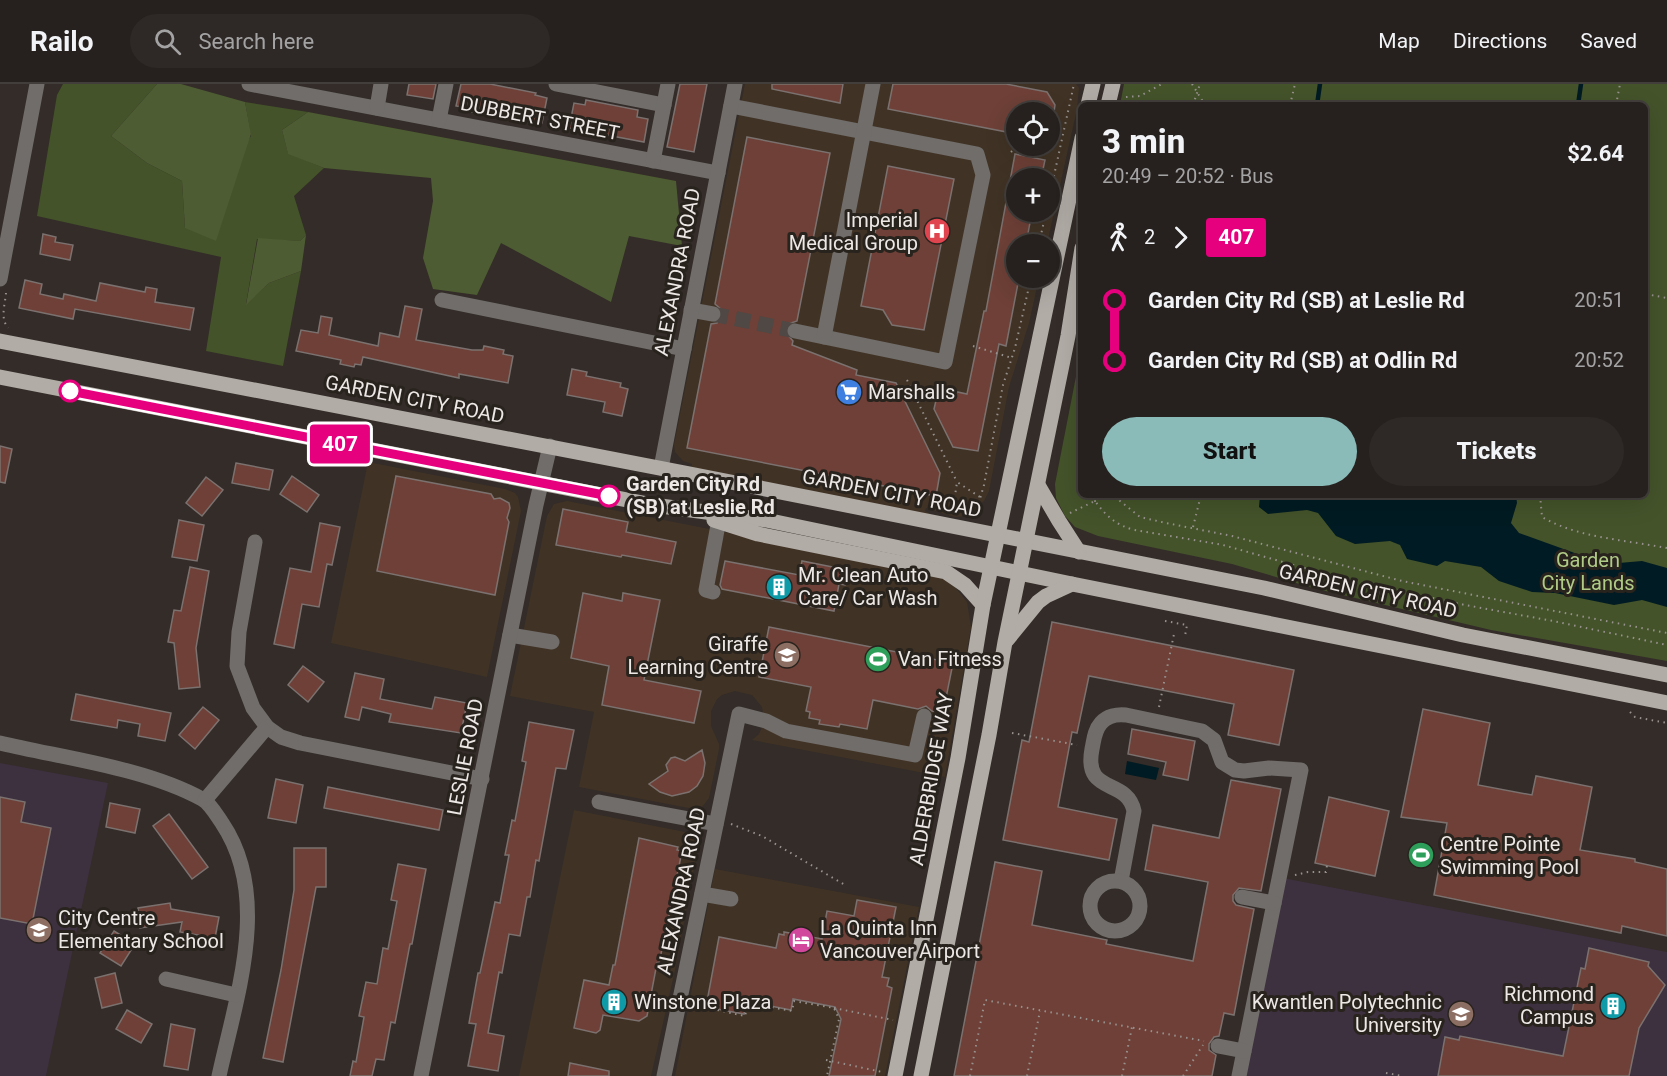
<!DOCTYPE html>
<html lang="en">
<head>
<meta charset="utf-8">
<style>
  :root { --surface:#26211e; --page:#2e2927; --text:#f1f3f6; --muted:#a4a3a4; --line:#423e3c; --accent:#8bbbb9 }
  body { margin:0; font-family:Roboto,sans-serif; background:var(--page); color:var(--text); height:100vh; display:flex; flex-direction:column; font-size:22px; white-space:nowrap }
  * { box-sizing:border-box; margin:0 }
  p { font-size:20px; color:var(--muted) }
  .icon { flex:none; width:33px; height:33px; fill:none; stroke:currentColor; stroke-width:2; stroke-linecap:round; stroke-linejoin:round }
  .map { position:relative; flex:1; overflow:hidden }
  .details { position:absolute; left:1078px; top:18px; width:570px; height:396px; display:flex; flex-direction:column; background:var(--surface); border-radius:9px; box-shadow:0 6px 24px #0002,0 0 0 2px var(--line) }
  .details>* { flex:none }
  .badge { padding:0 12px; border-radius:4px; font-size:21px; line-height:39px }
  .buttons { position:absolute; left:1006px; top:18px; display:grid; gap:12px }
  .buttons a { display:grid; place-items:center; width:54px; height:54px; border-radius:50%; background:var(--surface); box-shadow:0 6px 24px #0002,0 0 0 2px var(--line); font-size:30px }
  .map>.badge { position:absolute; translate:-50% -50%; box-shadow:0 0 0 3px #fff }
  .legs { display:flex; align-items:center; gap:9px; height:66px; padding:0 24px; font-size:20px }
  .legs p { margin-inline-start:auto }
  .summary { display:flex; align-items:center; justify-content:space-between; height:102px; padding:0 24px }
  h1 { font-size:33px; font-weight:800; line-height:45px }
  .primary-button { display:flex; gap:12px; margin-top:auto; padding:12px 24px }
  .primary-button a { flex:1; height:69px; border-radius:36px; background:var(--accent); color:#111; font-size:24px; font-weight:800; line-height:69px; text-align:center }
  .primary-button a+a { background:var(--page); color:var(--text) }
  ul { padding:0 24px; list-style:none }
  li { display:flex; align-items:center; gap:21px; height:60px; font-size:22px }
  li i { display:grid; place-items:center; width:9px; height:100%; margin:0 8px; background:currentColor }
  li i::after { content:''; width:15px; height:15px; margin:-8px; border:4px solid; border-radius:50%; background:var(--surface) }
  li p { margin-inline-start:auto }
  li:first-child i { background:linear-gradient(#0000 50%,currentColor 0) }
  li:last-child i { background:linear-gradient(currentColor 50%,#0000 0) }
  header { display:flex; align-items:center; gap:36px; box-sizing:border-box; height:84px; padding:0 30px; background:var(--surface); border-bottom:2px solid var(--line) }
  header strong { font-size:28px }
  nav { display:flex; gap:33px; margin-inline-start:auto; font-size:21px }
  .search { width:420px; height:54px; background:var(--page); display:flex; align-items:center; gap:15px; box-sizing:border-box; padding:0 21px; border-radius:33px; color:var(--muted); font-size:22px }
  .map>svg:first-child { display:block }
</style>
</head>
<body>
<header>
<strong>Railo</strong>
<div class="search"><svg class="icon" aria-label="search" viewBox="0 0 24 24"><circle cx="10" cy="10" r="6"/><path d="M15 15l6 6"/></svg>Search here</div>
<nav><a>Map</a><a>Directions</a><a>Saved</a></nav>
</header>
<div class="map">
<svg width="1667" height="992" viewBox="0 0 1667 992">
  <rect width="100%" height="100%" fill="#332c28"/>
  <g fill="#403325" fill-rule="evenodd">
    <path d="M745,0h331l3,4 -2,21 -30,135h-30v34h22l-10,45 -20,64 -20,104 -5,10 -18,15 -11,1 -29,-9 -1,3 6,3v1l-240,-46 1,-5 -9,-3 -8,-9 -1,-7zM1017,28h33v34h-33zM1017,94h33v34h-33z"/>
    <path d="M368,378l137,27 10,4 3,4 3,14 -34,166 -156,-34z"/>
    <path d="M567,417l366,72 18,9 16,20 4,25 -26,150 -193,-37 7,-6 4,-9 1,-8 -2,-10 -10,-12 -17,-4 -13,4 -5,4 -6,12v15l8,18v5l-10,49 -7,9 -8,2 -115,-22 15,-75 -84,-16 37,-180 7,-12z"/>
    <path d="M574,726l116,23 7,4 2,4 -24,129 -24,106h-132z"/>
    <path d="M715,785l204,38 -34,169h-210z"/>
  </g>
  <g fill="#3d303f">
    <path d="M0,679l108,20 -62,293h-46z"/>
    <path d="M1283,794l384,74v124h-424z"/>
  </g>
  <g fill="#44532a">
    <path d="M63,0h94l-46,52 36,27 35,18 3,47 66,-92 -6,-34 63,10 -26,18 6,23 36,15 -30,28 12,39 -6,6 -43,-2 -11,65 23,-21 32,-12 -18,95 -77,-15 15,-94 -184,-41 20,-121z"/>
    <path d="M1124,0h543v577l-176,-31 -178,-42 -81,-24 -134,-28 -23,-9 -10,-11 -9,-18 -1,-14 25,-128 1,-19 1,158h564v-390h-526z"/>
  </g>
  <g fill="#4d5c32">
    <path d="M157,0h24l64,18 6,32 -35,107 -31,-13 -3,-47 -35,-18 -36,-27z"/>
    <path d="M308,28l368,69 6,65 -53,-10 -18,66 -110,-59 -24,52 -44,-6 -10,-31 10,-57 -2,-23 -107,-10 -36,-14 -6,-24z"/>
    <path d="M306,151l-5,36 -32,12 -23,22 12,-67 42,3z"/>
  </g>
  <g fill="#001b23">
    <path d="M1260,411h256l1,8 -6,20 8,10 75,27 25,3 23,-2 25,7v39l-25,-7 -28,5 -59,-12 -23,-1 -33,-11 -18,-14 -36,-6 -8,5 -30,-7 -7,-14 -10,-4 -35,3 -19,-8 -18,-23 -11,-3 -39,4 -9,-7z"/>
    <path d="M1127,677l32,7 -3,12 -31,-6z"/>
  </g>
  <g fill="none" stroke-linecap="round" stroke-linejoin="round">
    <g stroke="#001b23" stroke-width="4.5">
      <path d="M1317,21l3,-21"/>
      <path d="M1578,21l3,-21"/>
    </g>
  </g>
  <g fill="#6e4037" stroke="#7b716f" stroke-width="1.5">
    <path d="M409,0h27l-3,15 -26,-4z"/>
    <path d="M461,0h29l46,9 -1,2 12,3 -5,25 -11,-2 -1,2 -63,-12 1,-3 -12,-2z"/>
    <path d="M680,0h27l-13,68 -27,-5z"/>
    <path d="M772,0h71l-3,19 -68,-14z"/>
    <path d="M893,0h113l41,8 8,13 -1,7h-37v22l-129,-25z"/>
    <path d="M586,16l52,10 -1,7 11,2 -4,23 -75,-14 5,-25 11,2z"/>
    <path d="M747,53l83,16 -33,168 -9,3 -2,9 7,8 -1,4 65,25 -1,5 40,8 44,90 -4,23 -249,-48 24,-124 6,-1 5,-7v-6l-7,-6z"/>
    <path d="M1015,70l30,6 -3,14h-2l-1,4h-22v34h15l-6,32h-9v34h2l-13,68 -7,-2 -21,107 -25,-4 -19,-38 5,-21 28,6 17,-83h2z"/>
    <path d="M888,82l66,13 -30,151 -32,-5 -9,-15 -22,-4z"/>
    <path d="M43,150l13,3 -1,5 18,3 -3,15 -30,-6z"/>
    <path d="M25,196l17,4 -2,10 23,5 1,-5 32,7 4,-18 45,9 1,-5 11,2 -2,13 39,6 -4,22 -115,-21 -2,10 -54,-11z"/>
    <path d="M405,222l17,3 -6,31 56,10h11l1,-4 20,4 -1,4 10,2 -5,27 -49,-9v4l-96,-21 -2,8 -6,-1 -1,3 -14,-3 1,-4 -45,-9 5,-21 17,3 3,-17 11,2 -3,17 49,11 2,-13 19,4z"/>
    <path d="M572,285l15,3 -1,4 35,7 -1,4 8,2 -6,27 -19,-4 2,-10 -38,-7z"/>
    <path d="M0,362l12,3 -7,34 -5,-1z"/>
    <path d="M236,379l37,7 -4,20 -37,-7z"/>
    <path d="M292,392l27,19 -12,17 -27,-18z"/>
    <path d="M396,392l95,18 3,5 6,-1 9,5 1,5 -3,10 2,4 -14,73 -118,-24z"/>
    <path d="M206,393l17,13 -21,26 -16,-13z"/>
    <path d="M563,425l65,13 -2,10 50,10 -5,22 -49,-9 -1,2 -65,-12z"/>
    <path d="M179,436l25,5 -7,36 -25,-4z"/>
    <path d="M320,439l20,4 -8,38 -5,-1 -8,43 -17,-3 -8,44 -20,-4 16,-76 21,4z"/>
    <path d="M725,477l74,14 3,-14 46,9 -3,15 -6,-1 -5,27 -112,-22 -2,-4z"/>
    <path d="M190,483l19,4 -13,77 4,39 -21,2 -5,-46 -6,-1 6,-32 7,1z"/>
    <path d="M583,509l39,8 1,-8 37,7 -16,80 57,11 -7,32 -92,-18 7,-39 -38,-8z"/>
    <path d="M1052,538l242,48 -15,75 -51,-10 6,-31 -145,-28 -12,57 -5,-1 -14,75 59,12 -8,41 -106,-20 19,-100 7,2z"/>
    <path d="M769,543l184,36 -10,50 -11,-2 -6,-5 -8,3 -45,-9 -6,29 -27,-5 -1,3 -20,-3 1,-4 -11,-2 1,-6 -4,-1 5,-24 -52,-10z"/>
    <path d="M303,582l21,16 -16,20 -20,-17z"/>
    <path d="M355,589l29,6 -4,20 52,10 3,-12 32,6 -6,30 -72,-11 2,-8 -29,-7 -3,13 -14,-3z"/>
    <path d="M76,610l95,19 -6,28 -27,-5 2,-12 -22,-4 -1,8 -46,-8z"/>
    <path d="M203,623l16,13 -24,29 -16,-14z"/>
    <path d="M1423,625l67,14 -12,62 54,10 4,-19 56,11 -12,63 55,9v3l32,7v67l-45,-10 -1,7 -187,-38 13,-72 -46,-6z"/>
    <path d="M529,638l45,8 -8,39 -10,-1 -17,93 -3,-1 -6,37h-3l-7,39 -11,-2 -7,39 -3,-1 -11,61 16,3 -6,35 -30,-5 8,-42 -7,-1 9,-50h2l15,-71 5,1 9,-48h-4l7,-35 3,1 11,-59 -4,-1z"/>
    <path d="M1132,645l63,12 -7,39 -25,-5 3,-13 -38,-8z"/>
    <path d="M702,666l3,13 -2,13 -6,10 -8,6 -17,4 -12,-4 -11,-8 19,-13 -2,-6 5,-7 4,-1 10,4z"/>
    <path d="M276,695l27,6 -7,38 -28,-5z"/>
    <path d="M1231,696l50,9 -20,102 -22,-3 -6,7v6l3,4 18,4 -20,106 -10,-2 -5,23 -5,1 -5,7v6l7,5 -4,21h-258l41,-214 47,9 -10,54 75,15 -1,4 87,17 15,-79 -63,-12 8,-45 66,13z"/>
    <path d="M328,703l115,23 -4,20 -115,-22z"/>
    <path d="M0,713l25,5 -4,20 30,6 -19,96 -32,-6z"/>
    <path d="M1329,713l60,14 -14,65 -60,-13z"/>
    <path d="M110,719l30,6 -5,24 -29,-6z"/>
    <path d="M169,730l39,53 -16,12 -39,-53z"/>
    <path d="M639,754l39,9 -1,3 5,1 -16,80 -7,32h-2l-10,53 -8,5 -36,-6 -3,15 -4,3 -22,-5 10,-48 25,5 4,-20h2z"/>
    <path d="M294,764h32v39h-10l-33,175 -20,-4 18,-88 13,-80z"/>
    <path d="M398,780l28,5 -14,75h-2l-15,79 -4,-1 -7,38 -8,-1 -4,17h-22l3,-15 3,1 8,-45 -5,-1 7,-34 11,2 6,-36 5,1 9,-48 -6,-1z"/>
    <path d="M857,816l39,7 -14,70 7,1 -2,8 5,2 -17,88h-46l12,-57 -6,-12 -42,-8 -2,11 -45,-9 -2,13 -38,-7 13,-70 57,11 3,-14 5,1v-3l38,7 5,-28 27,5z"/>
    <path d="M170,819l1,6 48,8 -4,21 -35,-6 2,-10 -42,6 -2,-20z"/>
    <path d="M114,847l21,13 -14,22 -21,-13z"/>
    <path d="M1589,864l60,14 -1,4 17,19 -26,43 -10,48h-191l7,-39 14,3 1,-4 103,20 18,-88 4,1z"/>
    <path d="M115,889l7,30 -20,5 -7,-30z"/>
    <path d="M127,926l25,14 -11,19 -25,-14z"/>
    <path d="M171,940l24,5 -7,41 -24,-4z"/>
    <path d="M570,979l39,8v5h-41z"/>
  </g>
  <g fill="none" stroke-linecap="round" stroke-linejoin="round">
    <path stroke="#4f4844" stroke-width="15" stroke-dasharray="15 8" stroke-linecap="butt" d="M713,230l82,17"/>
    <g stroke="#98928f" stroke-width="2" stroke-dasharray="1.5 4.5" stroke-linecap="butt">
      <path d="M1192,0l13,21"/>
      <path d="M1126,13l14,-1 22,-12"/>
      <path d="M1193,21l7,-21"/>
      <path d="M1290,21l5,-21"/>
      <path d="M1616,21l4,-21"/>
      <path d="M1011,68l6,-6"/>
      <path d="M1050,110l24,-110"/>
      <path d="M1039,160l7,-32"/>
      <path d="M6,209c-1,12 -6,25 2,35"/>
      <path d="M1646,210l21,4"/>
      <path d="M973,262l39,12"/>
      <path d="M907,296l50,102"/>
      <path d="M1082,346c-6,14 -6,31 0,45"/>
      <path d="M1092,411l3,6 12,-6"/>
      <path d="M1117,411l3,6 20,16 26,6 66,13 170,45 265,52"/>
      <path d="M1540,411l2,22c36,21 84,23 125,31"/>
      <path d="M977,425l7,-24 19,-100 12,-37 16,-70"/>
      <path d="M953,426l4,-28 23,15"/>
      <path d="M1070,429l25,-12c11,15 21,24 39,29l89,15 106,30 136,30 88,16 114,24"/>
      <path d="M1193,443l8,-32"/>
      <path d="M1165,537l22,4 -2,11"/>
      <path d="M1159,623l15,-73"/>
      <path d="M1630,628l5,5 32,6"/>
      <path d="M1012,649l65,12"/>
      <path d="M731,740l31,12 83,49"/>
      <path d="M1295,791l13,-3h18l1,-7"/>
      <path d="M694,921l51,11 3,-13 44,8 2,-10 40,7 5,11 -12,57"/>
      <path d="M834,924l59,12"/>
      <path d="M826,976l56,12"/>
      <path d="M1386,989l16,3"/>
      <path d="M970,992l15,-76 219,41"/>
      <path d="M1027,992l13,-65"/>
      <path d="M1122,992l10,-49"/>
      <path d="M1183,992l20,-31"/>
    </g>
    <g stroke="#706d6a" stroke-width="15">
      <path d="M249,0l469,89"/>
      <path d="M556,0l108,21"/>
      <path d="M731,22l246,48 6,21 -38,187 -150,-31"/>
      <path d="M377,24l4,-24"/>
      <path d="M439,36l7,-36"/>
      <path d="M653,77l15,-77"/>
      <path d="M0,195l37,-195"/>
      <path d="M442,216l242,49"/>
      <path d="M691,226l22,4"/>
      <path d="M824,253l49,-253"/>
      <path d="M661,384l74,-384"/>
      <path d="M255,458l-16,90 -2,34 16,42 14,19 14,10 19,6 182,36"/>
      <path d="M713,508l-7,-2 14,-76"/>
      <path d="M510,551l42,7"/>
      <path d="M0,659c63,15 146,25 202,56 8,4 15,17 20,24 50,74 14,174 -3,253"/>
      <path d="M205,716l62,-73"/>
      <path d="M599,718l117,22"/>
      <path d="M1121,797l13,-70c-7,-34 -51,-15 -42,-62 2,-9 2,-18 9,-26 6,-7 16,-9 25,-8l76,16 12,9 8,22 13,8 9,1 25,-3 32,2 -62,306"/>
      <circle cx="1115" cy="822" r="25"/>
      <path d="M702,810l29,5"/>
      <path d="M1242,813l32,6"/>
      <path d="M166,895l70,16"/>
      <path d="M1218,962l26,5"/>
      <path d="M421,992l115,-571 14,-59"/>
      <path d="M664,992l75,-362 27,7 20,10 129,24 9,-39"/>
    </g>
    <g stroke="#b1aca6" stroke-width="15">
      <path d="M1088,21l5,-21"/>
      <path d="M1108,21l5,-21"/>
      <path d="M0,257l685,132 579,115 199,47 204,40"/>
      <path d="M0,293l653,128 113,15 306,64 595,119"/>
      <path d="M1038,401l21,36 20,31"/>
      <path d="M714,436l44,14 188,38 19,13 18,20"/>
      <path d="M1007,556l31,-38 8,-6 26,-12"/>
      <path d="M895,992l63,-318 25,-153 99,-467"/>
      <path d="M921,992l68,-341 16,-93 63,-306 14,-88"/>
    </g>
  </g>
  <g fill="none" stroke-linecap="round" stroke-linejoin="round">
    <defs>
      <path id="line-1" d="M70,307l539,105"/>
    </defs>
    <use href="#line-1" stroke="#fff" stroke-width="14"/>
    <use href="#line-1" stroke="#e6007e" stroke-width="9"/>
  </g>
  <defs>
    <symbol id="hospital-disc" viewBox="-11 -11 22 22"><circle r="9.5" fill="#e0444e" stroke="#29231e"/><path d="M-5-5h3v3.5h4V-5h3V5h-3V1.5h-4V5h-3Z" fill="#fff"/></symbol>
    <symbol id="supermarket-disc" viewBox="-11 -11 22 22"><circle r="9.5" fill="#3f7fe0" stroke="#29231e"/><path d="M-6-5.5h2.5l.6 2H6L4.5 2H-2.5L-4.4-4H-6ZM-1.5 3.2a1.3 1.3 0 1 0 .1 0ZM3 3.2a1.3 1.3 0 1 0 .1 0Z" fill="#fff"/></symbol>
    <symbol id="building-disc" viewBox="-11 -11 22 22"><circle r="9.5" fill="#0f9aa8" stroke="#29231e"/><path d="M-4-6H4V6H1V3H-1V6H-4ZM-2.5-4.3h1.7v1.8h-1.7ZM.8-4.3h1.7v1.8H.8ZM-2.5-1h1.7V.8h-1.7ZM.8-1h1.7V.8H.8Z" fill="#fff"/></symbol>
    <symbol id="school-disc" viewBox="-11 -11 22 22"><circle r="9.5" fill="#8d6e63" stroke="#29231e"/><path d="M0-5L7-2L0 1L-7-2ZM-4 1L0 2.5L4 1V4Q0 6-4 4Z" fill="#fff"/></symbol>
    <symbol id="stadium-disc" viewBox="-11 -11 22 22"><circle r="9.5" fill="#2e9e5b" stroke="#29231e"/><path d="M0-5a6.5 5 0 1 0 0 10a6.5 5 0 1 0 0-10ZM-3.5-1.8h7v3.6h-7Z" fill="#fff"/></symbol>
    <symbol id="hotel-disc" viewBox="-11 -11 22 22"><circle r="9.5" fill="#d1479c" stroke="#29231e"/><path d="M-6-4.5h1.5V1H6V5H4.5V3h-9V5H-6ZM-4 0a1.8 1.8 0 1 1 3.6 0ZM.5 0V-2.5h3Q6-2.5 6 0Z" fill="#fff"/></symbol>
    <symbol id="university-disc" viewBox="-11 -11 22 22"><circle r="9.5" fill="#8d6e63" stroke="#29231e"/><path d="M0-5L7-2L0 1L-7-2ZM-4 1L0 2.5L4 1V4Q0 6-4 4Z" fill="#fff"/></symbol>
  </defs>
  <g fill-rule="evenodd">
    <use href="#hospital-disc" x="922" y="132" width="30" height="30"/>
    <use href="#supermarket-disc" x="834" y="293" width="30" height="30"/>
    <use href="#building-disc" x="764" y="488" width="30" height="30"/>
    <use href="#school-disc" x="772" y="556" width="30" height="30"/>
    <use href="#stadium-disc" x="863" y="560" width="30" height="30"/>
    <use href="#stadium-disc" x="1406" y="756" width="30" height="30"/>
    <use href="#school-disc" x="24" y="831" width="30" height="30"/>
    <use href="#hotel-disc" x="786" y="841" width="30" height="30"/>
    <use href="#building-disc" x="599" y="903" width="30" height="30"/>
    <use href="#building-disc" x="1598" y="907" width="30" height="30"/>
    <use href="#university-disc" x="1446" y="915" width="30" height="30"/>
  </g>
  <g fill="#fff" stroke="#e6007e" stroke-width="3">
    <circle cx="70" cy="307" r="10"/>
    <circle cx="609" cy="412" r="10"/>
  </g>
  <g text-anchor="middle" stroke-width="6" stroke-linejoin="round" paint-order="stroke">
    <g font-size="20" fill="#ede8e5" stroke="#29231e">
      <text transform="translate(540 34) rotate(11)" y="7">DUBBERT STREET</text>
      <text transform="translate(677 188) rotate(-79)" y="7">ALEXANDRA ROAD</text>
      <text transform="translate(415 315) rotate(11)" y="7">GARDEN CITY ROAD</text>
      <text transform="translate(892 409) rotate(11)" y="7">GARDEN CITY ROAD</text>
      <text transform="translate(1368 507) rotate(13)" y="7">GARDEN CITY ROAD</text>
      <text transform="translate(465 673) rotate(-79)" y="7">LESLIE ROAD</text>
      <text transform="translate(931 695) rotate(-80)" y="7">ALDERBRIDGE WAY</text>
      <text transform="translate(681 807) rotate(-78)" y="7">ALEXANDRA ROAD</text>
    </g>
    <g font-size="20" fill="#ede8e5" stroke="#29231e" text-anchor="start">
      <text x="918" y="143" text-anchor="end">Imperial<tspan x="918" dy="23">Medical Group</tspan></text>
      <text x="868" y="315">Marshalls</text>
      <text x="798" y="498">Mr. Clean Auto<tspan x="798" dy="23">Care/ Car Wash</tspan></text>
      <text x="768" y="567" text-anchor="end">Giraffe<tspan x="768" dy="23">Learning Centre</tspan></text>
      <text x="898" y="582">Van Fitness</text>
      <text x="1440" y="767">Centre Pointe<tspan x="1440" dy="23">Swimming Pool</tspan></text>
      <text x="58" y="841">City Centre<tspan x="58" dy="23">Elementary School</tspan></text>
      <text x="820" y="851">La Quinta Inn<tspan x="820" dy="23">Vancouver Airport</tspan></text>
      <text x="1594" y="917" text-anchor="end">Richmond<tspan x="1594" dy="23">Campus</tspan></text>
      <text x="634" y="925">Winstone Plaza</text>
      <text x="1442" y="925" text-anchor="end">Kwantlen Polytechnic<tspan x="1442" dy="23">University</tspan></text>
    </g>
    <g font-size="20" font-weight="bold" fill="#ede8e5" stroke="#29231e" text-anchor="start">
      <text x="626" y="407">Garden City Rd<tspan x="626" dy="23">(SB) at Leslie Rd</tspan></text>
    </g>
    <g font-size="20" fill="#b0cb86" stroke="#29231e">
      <text x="1588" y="483">Garden<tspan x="1588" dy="23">City Lands</tspan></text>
    </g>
  </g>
</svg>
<div class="buttons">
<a><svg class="icon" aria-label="locate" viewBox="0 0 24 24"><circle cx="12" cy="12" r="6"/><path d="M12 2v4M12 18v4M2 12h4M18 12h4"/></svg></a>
<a>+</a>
<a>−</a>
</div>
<b class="badge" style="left:340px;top:360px;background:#e6007e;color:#fff">407</b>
<section class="details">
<div class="summary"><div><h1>3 min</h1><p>20:49 – 20:52 · Bus</p></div><b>$2.64</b></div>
<div class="legs"><svg class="icon" aria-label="walk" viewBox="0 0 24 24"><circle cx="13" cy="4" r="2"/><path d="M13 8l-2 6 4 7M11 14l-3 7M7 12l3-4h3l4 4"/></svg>2<svg class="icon" aria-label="forward" viewBox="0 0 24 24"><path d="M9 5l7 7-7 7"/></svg><b class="badge" style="background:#e6007e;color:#fff">407</b></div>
<ul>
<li><i style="color:#e6007e"></i><b>Garden City Rd (SB) at Leslie Rd</b><p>20:51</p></li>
<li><i style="color:#e6007e"></i><b>Garden City Rd (SB) at Odlin Rd</b><p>20:52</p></li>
</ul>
<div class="primary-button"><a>Start</a><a>Tickets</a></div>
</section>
</div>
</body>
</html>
